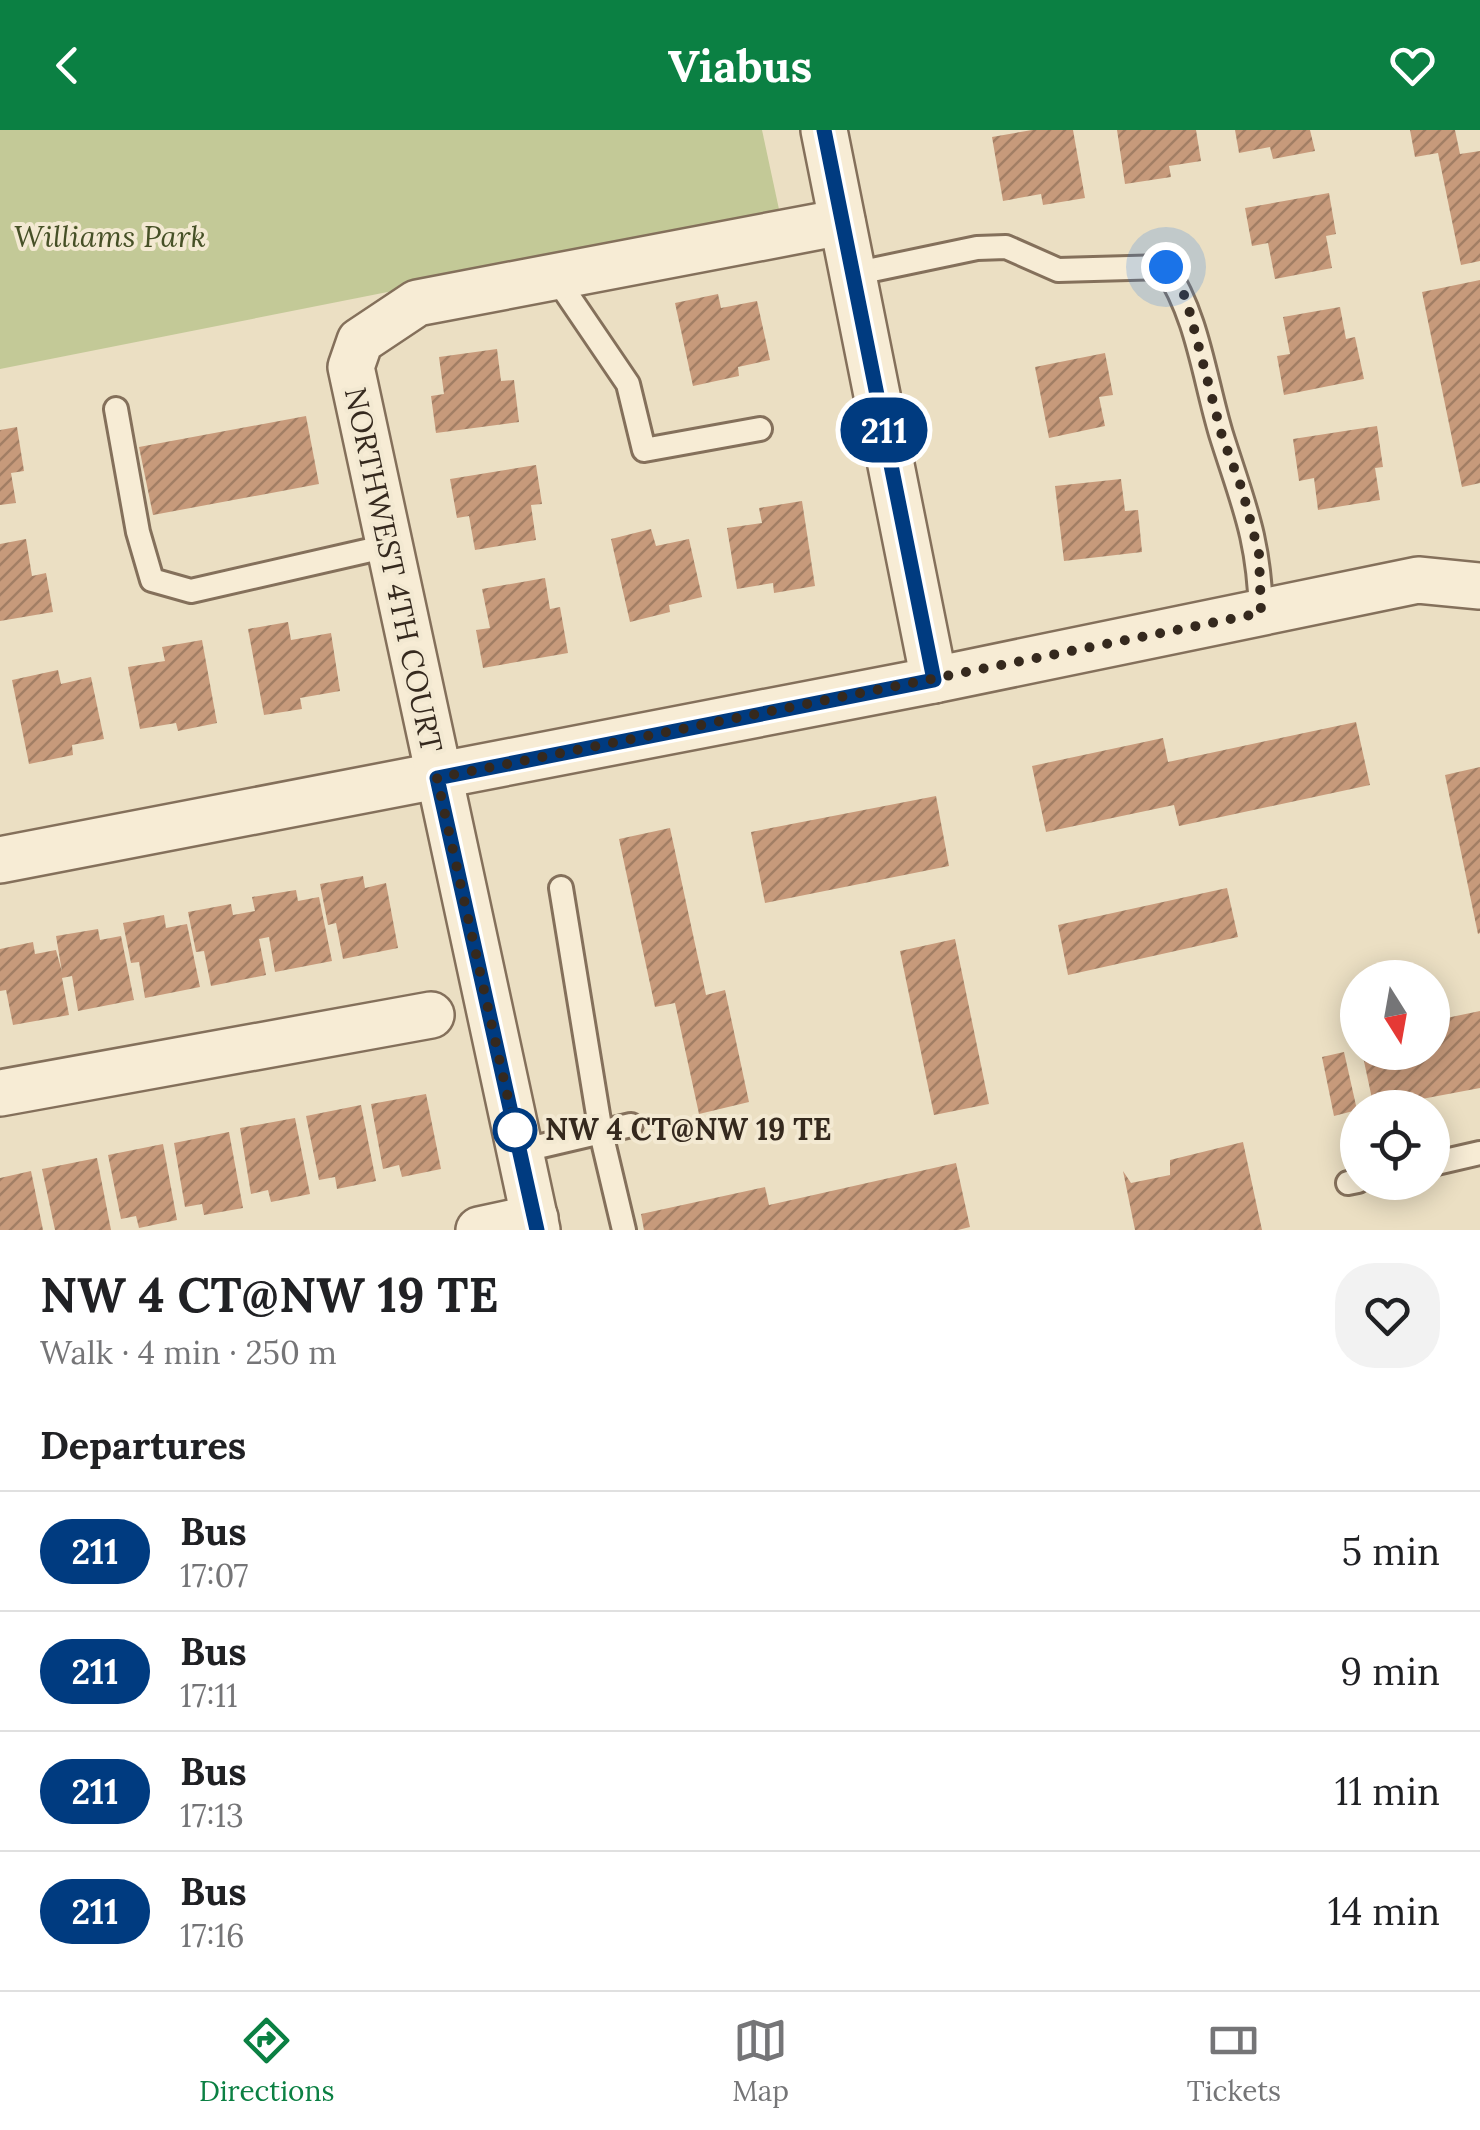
<!DOCTYPE html>
<html lang="en">
<head>
<meta charset="utf-8">
<style>
  :root { --surface:#fff; --page:#f2f2f2; --text:#202124; --muted:#757577; --line:#e0e0e0; --accent:#0b8043 }
  body { margin:0; font-family:Lora,serif; background:var(--page); color:var(--text); height:100vh; display:flex; flex-direction:column; font-size:38px; white-space:nowrap }
  * { box-sizing:border-box; margin:0 }
  p { font-size:32px; color:var(--muted) }
  .icon { flex:none; width:55px; height:55px; fill:none; stroke:currentColor; stroke-width:2; stroke-linecap:round; stroke-linejoin:round }
  .map { position:relative; height:1100px; overflow:hidden }
  .sheet { display:flex; flex-direction:column; background:var(--surface); flex:1 }
  .sheet>* { flex:none }
  .badge { padding:0 20px; border-radius:32px; font-size:35px; line-height:65px }
  .needle { width:65px; rotate:169deg }
  .fabs { position:absolute; left:1340px; top:830px; display:grid; gap:20px }
  .fabs a { display:grid; place-items:center; width:110px; height:110px; border-radius:50%; background:var(--surface); box-shadow:0 5px 25px #0003; font-size:50px }
  .you { position:absolute; width:50px; height:50px; margin:-25px; border:8px solid #fff; border-radius:50%; background:#1a73e8; box-shadow:0 0 0 15px #1a73e833 }
  .map>.badge { position:absolute; translate:-50% -50%; box-shadow:0 0 0 5px #fff }
  h2 { padding:0 40px; font-size:38px; line-height:90px }
  .round { display:grid; place-items:center; flex:none; width:105px; height:105px; border-radius:40px; background:var(--page) }
  .headline { display:flex; align-items:center; justify-content:space-between; height:170px; padding:0 40px }
  h1 { font-size:48px; font-weight:700; line-height:75px }
  ul { padding:0; list-style:none }
  li { display:flex; align-items:center; gap:30px; height:120px; padding:0 40px; border-top:2px solid var(--line) }
  li div { flex:1 }
  li b { display:block; font-size:38px }
  li em { font-style:normal }
  li .badge { min-width:110px; font-weight:700; text-align:center }
  header { display:flex; justify-content:space-between; align-items:center; height:130px; padding:0 40px; background:var(--accent); color:#fff; font-size:45px; font-weight:700 }
  .tab-bar { display:flex; justify-content:space-around; align-items:center; height:140px; border-top:2px solid var(--line); background:var(--surface); font-size:28px; color:var(--muted) }
  .tab-bar a { display:grid; justify-items:center; gap:5px }
  .tab-bar .current { color:var(--accent) }
  .map>svg:first-child { display:block }
</style>
</head>
<body>
<header><svg class="icon" aria-label="back" viewBox="0 0 24 24"><path d="M15 5l-7 7 7 7"/></svg>Viabus<svg class="icon" aria-label="heart" viewBox="0 0 24 24"><path d="M12 20l-8-8c-3-5 5-10 8-4 3-6 11-1 8 4z"/></svg></header>
<div class="map">
<svg width="1480" height="1100" viewBox="0 0 1480 1100">
  <defs>
    <pattern id="building-hatch" width="6" height="6" patternUnits="userSpaceOnUse" patternTransform="scale(2.5)"><rect width="6" height="6" fill="#c79a7b"/><path d="M-1 1l2-2M0 6l6-6M5 7l2-2" fill="none" stroke="#a27e64"/></pattern>
  </defs>
  <rect width="100%" height="100%" fill="#ebdfc3"/>
  <path fill="#c3c997" d="M0,0h762l18,84 -780,155z"/>
  <g fill="url(#building-hatch)">
    <path d="M1032,0h41l12,68 -42,7 -2,-11 -38,7 -11,-64z"/>
    <path d="M1117,0h79l5,31 -32,5 2,11 -46,7z"/>
    <path d="M1235,0h75l5,21 -42,8 -3,-12 -31,6z"/>
    <path d="M1410,0h45l5,24 20,-3v110l-19,4 -23,-112 -23,4z"/>
    <path d="M1329,63l7,41 -10,2 6,32 -57,11 -7,-36 -16,3 -7,-38z"/>
    <path d="M1480,150v203l-18,4 -40,-195z"/>
    <path d="M718,164l3,14 36,-7 13,59 -32,7 1,9 -46,10 -18,-83z"/>
    <path d="M1340,177l6,32 9,-2 9,42 -80,16 -7,-39 13,-2 -7,-37z"/>
    <path d="M497,219l4,32 13,-1 5,42 -83,11 -5,-37 13,-2 -5,-37z"/>
    <path d="M1105,223l8,42 -14,2 6,29 -56,12 -14,-71z"/>
    <path d="M306,286l13,68 -166,31 -14,-68z"/>
    <path d="M1377,296l6,41 -8,1 5,32 -62,10 -4,-32 -15,3 -6,-42z"/>
    <path d="M17,297l7,44 -13,2 5,30 -16,2v-75z"/>
    <path d="M536,335l6,39 -11,1 5,35 -61,10 -6,-34 -12,2 -7,-39z"/>
    <path d="M1121,349l4,32 13,-1 4,42 -78,9 -9,-75z"/>
    <path d="M802,371l13,85 -41,7 -1,-10 -36,6 -10,-61 35,-5 -3,-15z"/>
    <path d="M651,399l5,17 33,-7 13,58 -33,8 1,7 -40,10 -19,-83z"/>
    <path d="M26,409l6,37 14,-3 7,39 -53,9v-77z"/>
    <path d="M545,448l5,31 10,-2 8,46 -85,15 -7,-38 14,-2 -8,-39z"/>
    <path d="M288,492l3,18 40,-7 9,58 -40,7 2,11 -38,6 -16,-86z"/>
    <path d="M202,510l15,83 -39,8 -2,-8 -36,6 -12,-62 37,-6 -3,-14z"/>
    <path d="M58,540l3,14 30,-7 13,62 -32,6 1,10 -44,9 -17,-84z"/>
    <path d="M1356,592l14,63 -191,41 -5,-21 -128,27 -14,-66 131,-28 5,24z"/>
    <path d="M1480,637v166l-2,1 -33,-159z"/>
    <path d="M936,666l13,70 -184,37 -14,-71z"/>
    <path d="M670,698l36,167 19,-5 24,112 -50,12 -24,-111 -20,4 -36,-168z"/>
    <path d="M363,746l2,12 21,-5 12,65 -55,11 -7,-36 -8,2 -8,-41z"/>
    <path d="M1227,758l11,49 -170,38 -10,-50z"/>
    <path d="M296,760l2,11 21,-4 13,64 -57,11 -6,-35 -10,2 7,36 -55,11 -7,-35 -8,1 -8,-40 43,-8 2,11 22,-4 -3,-14z"/>
    <path d="M164,785l2,13 21,-4 13,63 -55,11 -6,-36 -8,1 -8,-40z"/>
    <path d="M98,799l2,11 21,-4 13,64 -56,11 -6,-35 -10,2 7,37 -56,10 -7,-35 -6,1v-42l33,-7 2,12 21,-4 6,22 -6,-36z"/>
    <path d="M955,809l34,165 -55,11 -34,-164z"/>
    <path d="M1480,881v77l-106,20 -12,-56h70v-31z"/>
    <path d="M1344,922l13,58 -23,6 -12,-59z"/>
    <path d="M426,964l15,75 -39,8 -3,-12 -16,4 -12,-65z"/>
    <path d="M361,975l15,76 -39,8 -2,-12 -16,3 -13,-64z"/>
    <path d="M295,988l15,76 -39,8 -3,-12 -17,4 -11,-66z"/>
    <path d="M229,1002l14,76 -39,7 -2,-11 -17,3 -11,-64z"/>
    <path d="M1243,1012l19,88h-127l-12,-59 8,12 39,-8v-15z"/>
    <path d="M163,1014l14,76 -38,8 -3,-12 -15,3 -13,-64z"/>
    <path d="M97,1028l14,72h-56l-13,-61z"/>
    <path d="M956,1033l14,64 -12,3h-314l-3,-16 124,-27 4,18z"/>
    <path d="M31,1041l12,59h-43v-52z"/>
  </g>
  <g fill="none" stroke-linecap="round" stroke-linejoin="round">
    <defs>
      <g id="service">
        <path d="M853,144l124,-26 29,-1 52,23 107,-3c33,50 39,110 56,167 22,70 38,103 40,179"/>
        <path d="M556,148l72,106 16,66 116,-21"/>
        <path d="M116,279l22,123 14,48 39,11 197,-45"/>
        <path d="M561,758l40,245 23,97"/>
        <path d="M520,1021l111,-26"/>
        <path d="M1432,1034l48,-11"/>
        <path d="M1348,1053l10,-2"/>
      </g>
      <g id="minor">
        <path d="M824,0l110,550"/>
        <path d="M0,730l934,-180 484,-100 62,6"/>
        <path d="M0,963l431,-78"/>
        <path d="M479,1100l56,-12"/>
        <path d="M537,1100l-186,-863 9,-26 57,-38 425,-81"/>
      </g>
    </defs>
    <use href="#service" stroke="#84705b" stroke-width="28"/>
    <use href="#minor" stroke="#84705b" stroke-width="50"/>
    <use href="#service" stroke="#f7ecd5" stroke-width="22"/>
    <use href="#minor" stroke="#f7ecd5" stroke-width="45"/>
  </g>
  <g fill="none" stroke-linecap="round" stroke-linejoin="round">
    <defs>
      <path id="line" d="M537,1100l-100,-452 497,-98 -110,-550"/>
    </defs>
    <use href="#line" stroke="#fff" stroke-width="22"/>
    <use href="#line" stroke="#003b80" stroke-width="15"/>
    <path stroke="#35291e" stroke-width="10" stroke-dasharray="0 18" d="M515,1000l-78,-352 824,-165 -2,-59 -17,-65 -20,-53 -36,-138 -20,-31"/>
  </g>
  <circle fill="#fff" stroke="#003b80" stroke-width="5" cx="515" cy="1000" r="20"/>
  <g text-anchor="middle" stroke-width="8" stroke-linejoin="round" paint-order="stroke">
    <g font-size="30" font-style="italic" fill="#465026" stroke="#f3e9d2">
      <text x="110" y="117">Williams Park</text>
    </g>
    <g font-size="30" fill="#35291e" stroke="#f3e9d2">
      <text transform="translate(393 440) rotate(78)" y="10">NORTHWEST 4TH COURT</text>
    </g>
    <g font-size="30" font-weight="bold" fill="#35291e" stroke="#f3e9d2" text-anchor="start">
      <text x="545" y="1010">NW 4 CT@NW 19 TE</text>
    </g>
  </g>
</svg>
<div class="fabs">
<a><svg class="needle" viewBox="-14 -14 28 28"><path d="M0-13l5 13h-10z" fill="#e53935"/><path d="M0 13l5-13h-10z" fill="#757577"/></svg></a>
<a><svg class="icon" aria-label="locate" viewBox="0 0 24 24"><circle cx="12" cy="12" r="6"/><path d="M12 2v4M12 18v4M2 12h4M18 12h4"/></svg></a>
</div>
<div class="you" style="left:1166px;top:137px"></div>
<b class="badge" style="left:884px;top:300px;background:#003b80;color:#fff">211</b>
</div>
<section class="sheet">
<div class="headline"><div><h1>NW 4 CT@NW 19 TE</h1><p>Walk · 4 min · 250 m</p></div><a class="round"><svg class="icon" aria-label="heart" viewBox="0 0 24 24"><path d="M12 20l-8-8c-3-5 5-10 8-4 3-6 11-1 8 4z"/></svg></a></div>
<h2>Departures</h2>
<ul>
<li><span class="badge" style="background:#003b80;color:#fff">211</span><div><b>Bus</b><p>17:07</p></div><em>5 min</em></li>
<li><span class="badge" style="background:#003b80;color:#fff">211</span><div><b>Bus</b><p>17:11</p></div><em>9 min</em></li>
<li><span class="badge" style="background:#003b80;color:#fff">211</span><div><b>Bus</b><p>17:13</p></div><em>11 min</em></li>
<li><span class="badge" style="background:#003b80;color:#fff">211</span><div><b>Bus</b><p>17:16</p></div><em>14 min</em></li>
</ul>
</section>
<nav class="tab-bar">
<a class="current"><svg class="icon" aria-label="directions" viewBox="0 0 24 24"><path d="M12 3l9 9-9 9-9-9zM9 14v-3h6M13 9l2 2-2 2"/></svg>Directions</a>
<a><svg class="icon" aria-label="map" viewBox="0 0 24 24"><path d="M3 6l6-2 6 2 6-2v14l-6 2-6-2-6 2zM9 4v14M15 6v14"/></svg>Map</a>
<a><svg class="icon" aria-label="tickets" viewBox="0 0 24 24"><path d="M3 7h18v10H3zM15 7v10"/></svg>Tickets</a>
</nav>
</body>
</html>
